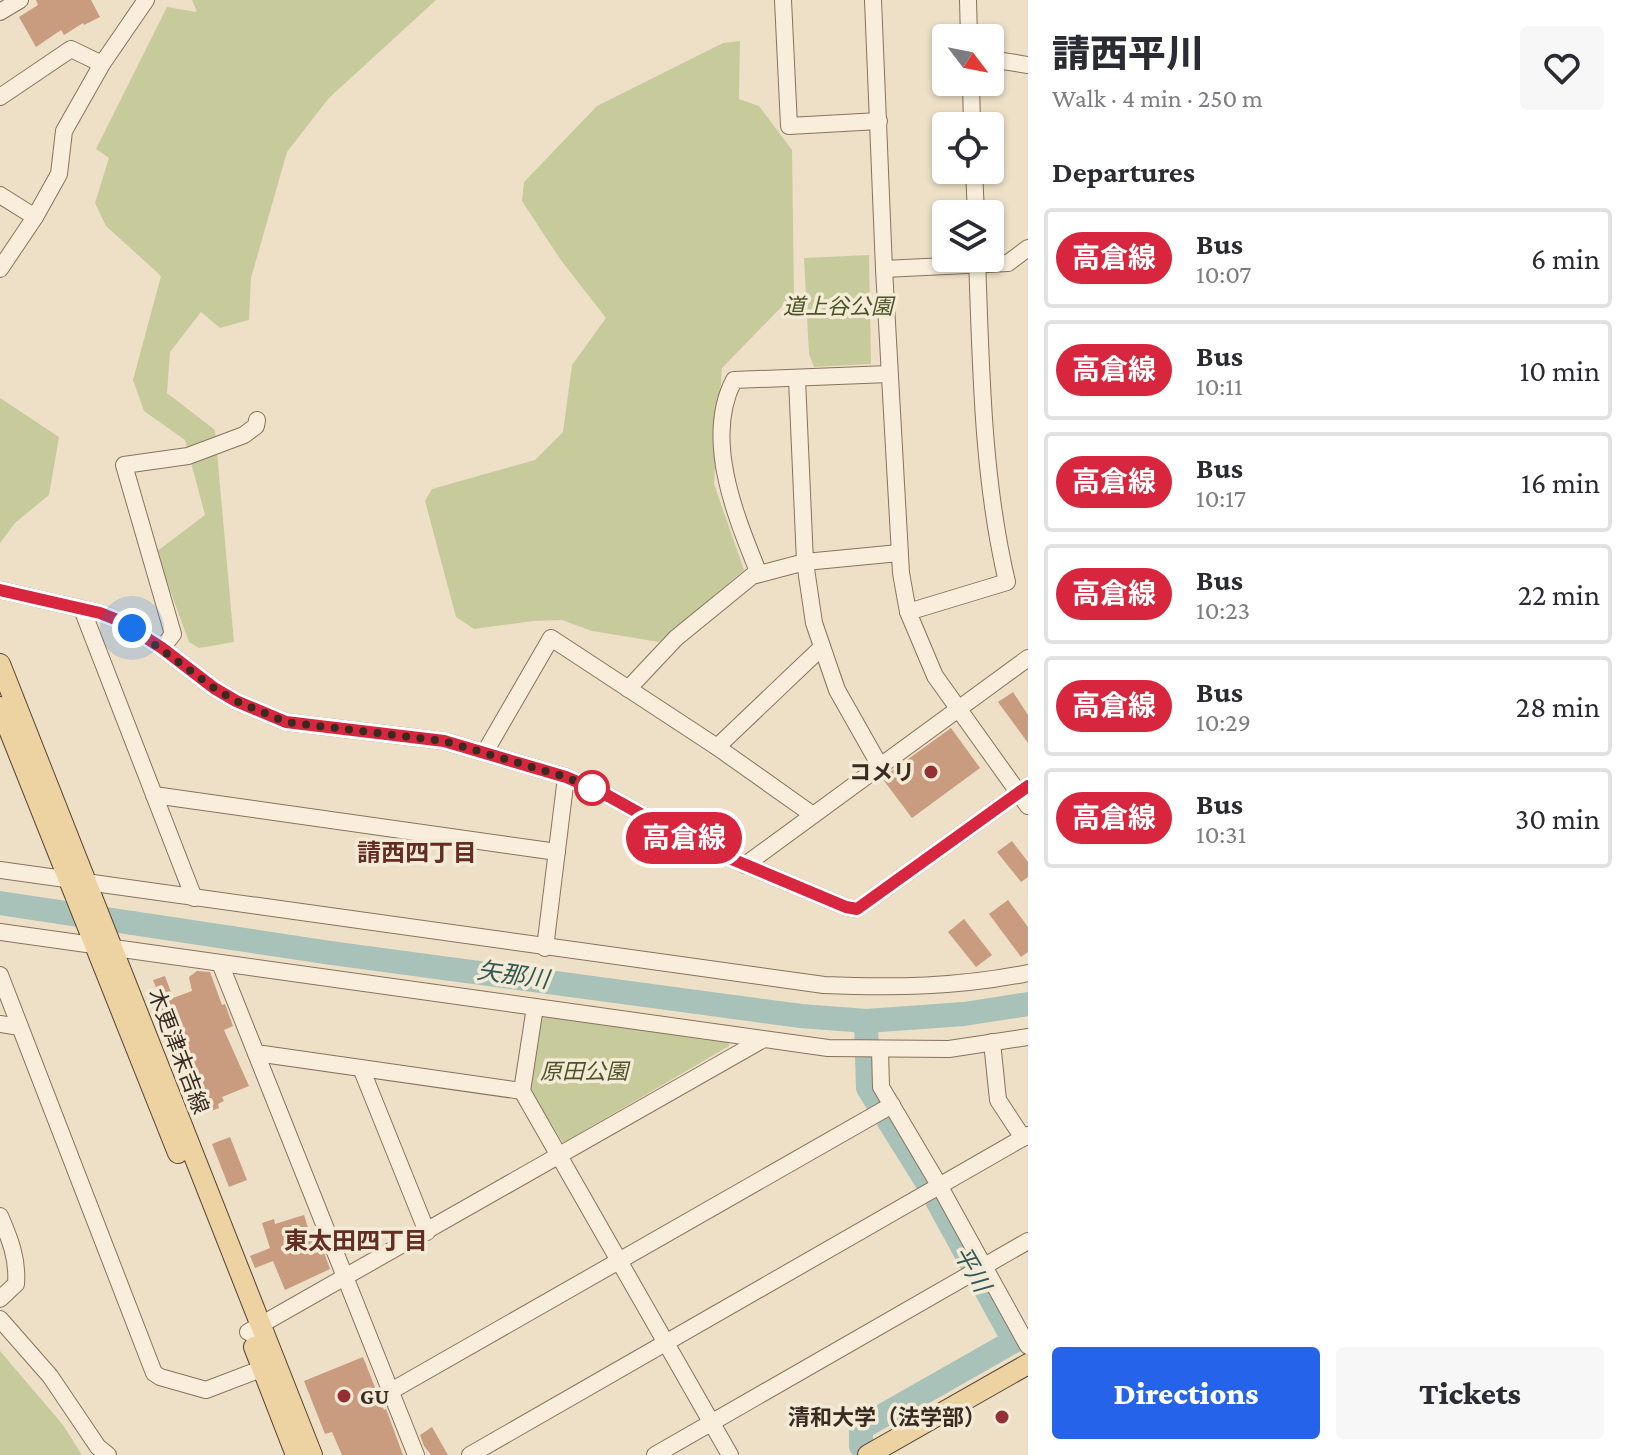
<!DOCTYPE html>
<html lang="en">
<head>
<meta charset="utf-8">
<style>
  :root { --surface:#fff; --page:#f7f7f7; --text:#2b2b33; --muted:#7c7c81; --line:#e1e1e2; --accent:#2563eb }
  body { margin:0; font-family:"Crimson Pro","Noto Sans JP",serif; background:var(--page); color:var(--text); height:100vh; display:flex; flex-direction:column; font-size:30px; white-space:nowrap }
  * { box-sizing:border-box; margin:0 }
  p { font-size:26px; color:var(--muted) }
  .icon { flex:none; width:44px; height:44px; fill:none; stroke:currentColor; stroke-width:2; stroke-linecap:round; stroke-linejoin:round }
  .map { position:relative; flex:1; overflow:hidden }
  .details { display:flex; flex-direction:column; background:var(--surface); width:600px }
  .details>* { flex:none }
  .badge { padding:0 16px; border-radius:26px; font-size:28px; line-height:52px }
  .needle { width:52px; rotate:122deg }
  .buttons { position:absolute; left:932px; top:24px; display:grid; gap:16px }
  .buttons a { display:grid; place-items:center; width:72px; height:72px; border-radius:8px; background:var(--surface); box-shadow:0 2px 6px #0004; font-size:40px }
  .you { position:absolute; width:40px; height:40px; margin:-20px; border:6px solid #fff; border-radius:50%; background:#1a73e8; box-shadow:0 0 0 12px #1a73e833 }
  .map>.badge { position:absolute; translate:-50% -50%; box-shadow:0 0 0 4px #fff }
  h2 { padding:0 24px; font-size:30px; line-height:72px }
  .round { display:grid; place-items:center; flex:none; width:84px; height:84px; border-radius:8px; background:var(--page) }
  .summary { display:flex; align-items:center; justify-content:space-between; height:136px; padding:0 24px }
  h1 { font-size:38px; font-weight:800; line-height:60px }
  .action { display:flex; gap:16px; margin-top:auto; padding:16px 24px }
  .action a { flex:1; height:92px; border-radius:8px; background:var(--accent); color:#fff; font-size:32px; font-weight:800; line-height:92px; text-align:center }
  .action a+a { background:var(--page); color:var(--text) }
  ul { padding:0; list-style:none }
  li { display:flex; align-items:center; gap:24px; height:100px; margin:0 16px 12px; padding:0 8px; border:4px solid var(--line); border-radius:8px }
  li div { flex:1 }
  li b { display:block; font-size:30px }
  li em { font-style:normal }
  li .badge { min-width:88px; font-weight:700; text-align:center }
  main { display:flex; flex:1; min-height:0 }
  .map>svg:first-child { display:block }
</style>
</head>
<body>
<main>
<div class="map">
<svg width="1028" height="1455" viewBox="0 0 1028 1455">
  <rect width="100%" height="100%" fill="#ede0c7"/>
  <g fill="#c7cb9c">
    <path d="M192,0h244l-107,98 -42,54 -36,126 -2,42 -29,8 -19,-16 -31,40 -3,41 48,37 19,212 -35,6 -10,-6 -33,-90 49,-37 -20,-75 -41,-29 -11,-31 28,-104 -55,-50 -11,-23 14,-45 -13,-9 71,-142 30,5z"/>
    <path d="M740,41l-1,58 20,7 33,44 2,144 -72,74 -8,116 30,86 -85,72 -67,-11 -30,-11 -29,1 -59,8 -18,-12 -31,-116 7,-12 103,-29 28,-28 9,-67 34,-47 -46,-59 -38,-58 2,-19 73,-76 126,-63z"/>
    <path d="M869,255l2,109 -57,3 -5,-13 -5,-96z"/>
    <path d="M0,398l59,39 -10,58 -34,28 -15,20z"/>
    <path d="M544,1014l185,28v4l-166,97 -33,-53 8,-74z"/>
    <path d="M0,1351l63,74 19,30h-82z"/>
  </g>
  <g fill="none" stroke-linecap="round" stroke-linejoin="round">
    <g stroke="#a8c1b9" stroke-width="24">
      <path d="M0,903l331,50 470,63 65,5 98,-7 64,-10"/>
      <path d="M861,1446v-18l153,-87 -86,-157 -60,-96 -2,-65"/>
    </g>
  </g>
  <g fill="#c99b7f">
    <path d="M36,0h55l9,17 -16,8 -1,-2 -19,12 -3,-5 -25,17 -17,-30 19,-12z"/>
    <path d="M1013,692l15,23v28l-30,-41z"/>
    <path d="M951,728l29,40 -68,50 -30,-40z"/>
    <path d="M1012,841l16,21v15l-7,5 -24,-30z"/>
    <path d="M1008,900l20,27v25l-7,5 -32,-43z"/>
    <path d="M964,919l28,36 -16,12 -28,-35z"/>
    <path d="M197,971l13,1 12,33 3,-1 8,22 -9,4 25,56 -27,11 2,4 -6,3 1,4 -16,6 -2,-5 -5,1 -5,-13 9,-4 -17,-51 -6,2 -10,-27 -10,4 -5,-16 10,-3 -9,-22 12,-4 8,22 19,-7 -3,-14z"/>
    <path d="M230,1137l17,43 -18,7 -17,-43z"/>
    <path d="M304,1215l12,38 7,-3 7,19 -45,21 -12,-29 -18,7 -5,-12 20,-8 -8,-25 12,-4 1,5z"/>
    <path d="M363,1357l21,53 2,-1 17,46h-61l-10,-23 -7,2 -21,-53z"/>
    <path d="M432,1427l16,28h-17l-7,-9 -4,-11z"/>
  </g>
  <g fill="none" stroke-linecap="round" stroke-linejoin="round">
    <defs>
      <g id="minor">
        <path d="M783,0l6,126 90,-5"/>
        <path d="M873,0l11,269 17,304 7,39 27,64 93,130"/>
        <path d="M968,0l1,38"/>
        <path d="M0,12l20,-12"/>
        <path d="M990,59l38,6"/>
        <path d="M971,82l1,44"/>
        <path d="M0,97l71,-48 31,15"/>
        <path d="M974,170l2,44"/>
        <path d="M0,195l35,22"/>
        <path d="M0,269l35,-52 24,-43 5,-43 38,-67 44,-64"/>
        <path d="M884,269l124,-6 20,-15"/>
        <path d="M797,379l8,183 9,61 23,67 43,76"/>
        <path d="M759,574c-23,-57 -56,-135 -25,-194l155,-6"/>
        <path d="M0,590l100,23 20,8 42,27 52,40 22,13 50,21 158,19 122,36 37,16 88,49 155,65 11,2 171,-123"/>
        <path d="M82,609l112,289"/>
        <path d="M908,612l99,-30c-25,-106 -26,-215 -30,-324"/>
        <path d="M162,648l11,-14 -49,-169 64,-9 56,-21 12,-9 1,-6"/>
        <path d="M628,689l48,-51 76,-62 53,-14 94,-9"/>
        <path d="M717,747l104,-99"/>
        <path d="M485,752l66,-114 166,109 96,68"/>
        <path d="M154,795l403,57"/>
        <path d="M745,865l283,-207"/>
        <path d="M0,870l824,115c69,3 136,2 204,-12"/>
        <path d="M0,932l828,116 121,1 79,-12"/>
        <path d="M545,948l21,-171"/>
        <path d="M220,963l196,492"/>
        <path d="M0,975l154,398 6,4 46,13 68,-26"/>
        <path d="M535,1007l-13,84 208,364"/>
        <path d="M0,1024l20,3"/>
        <path d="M992,1042l6,58 25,38"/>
        <path d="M880,1049l1,38 58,98 89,161"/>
        <path d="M256,1053l266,38"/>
        <path d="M361,1068l66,164"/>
        <path d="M0,1216c10,23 18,43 16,68l-16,15"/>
        <path d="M0,1319l50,57 48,71 10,8"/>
        <path d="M248,1332l514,-292"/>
        <path d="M391,1391l501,-286"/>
        <path d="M470,1455l558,-320"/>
        <path d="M655,1455l373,-214"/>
      </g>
      <g id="major">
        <path d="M0,664l312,791"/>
        <path d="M0,707l178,446"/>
        <path d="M254,1347l42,108"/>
        <path d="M868,1455l160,-91"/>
      </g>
    </defs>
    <use href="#minor" stroke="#88725d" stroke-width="18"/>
    <use href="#major" stroke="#564131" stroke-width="22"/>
    <use href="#minor" stroke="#f8eedb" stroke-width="16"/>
    <use href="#major" stroke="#edd3a2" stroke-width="20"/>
  </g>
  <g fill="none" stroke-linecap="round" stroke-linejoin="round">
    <defs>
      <path id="line" d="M0,590l100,23 20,8 42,27 52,40 22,13 50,21 158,19 122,36 37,16 88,49 155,65 11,2 171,-123"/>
    </defs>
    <use href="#line" stroke="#fff" stroke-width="18"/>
    <use href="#line" stroke="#d7263d" stroke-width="12"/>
    <path stroke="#392b20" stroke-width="8" stroke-dasharray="0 14.4" d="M132,628l82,60 22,13 50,21 158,19 122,36 26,11"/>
  </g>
  <g fill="#943035" stroke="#f4ebd7" stroke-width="3">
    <circle cx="931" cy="772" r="8"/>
    <circle cx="344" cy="1396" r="8"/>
    <circle cx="1002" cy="1417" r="8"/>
  </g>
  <circle fill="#fff" stroke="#d7263d" stroke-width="4" cx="592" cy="788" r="16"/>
  <g text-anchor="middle" stroke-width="7" stroke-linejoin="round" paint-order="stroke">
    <g font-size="22" font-style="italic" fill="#4b5428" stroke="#f4ebd7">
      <text x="838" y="314">道上谷公園</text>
      <text x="584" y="1079">原田公園</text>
    </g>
    <g font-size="22" font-weight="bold" fill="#392b20" stroke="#f4ebd7" text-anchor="end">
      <text x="915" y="780">コメリ</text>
      <text x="360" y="1404" text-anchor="start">GU</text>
      <text x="986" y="1425">清和大学（法学部）</text>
    </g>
    <g font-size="22" fill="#392b20" stroke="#f4ebd7">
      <text transform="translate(179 1051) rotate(69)" y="8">木更津末吉線</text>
    </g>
    <g font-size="24" font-weight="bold" fill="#632d22" stroke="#f4ebd7">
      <text x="417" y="861">請西四丁目</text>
      <text x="356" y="1249">東太田四丁目</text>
    </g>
    <g font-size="24" font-style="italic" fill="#305854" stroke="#f4ebd7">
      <text transform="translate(513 975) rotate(8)" y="8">矢那川</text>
      <text transform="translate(972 1269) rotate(60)" y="8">平川</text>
    </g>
  </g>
</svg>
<div class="buttons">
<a><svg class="needle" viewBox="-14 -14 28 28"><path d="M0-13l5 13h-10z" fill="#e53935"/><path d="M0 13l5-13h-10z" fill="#7c7c81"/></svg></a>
<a><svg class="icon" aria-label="locate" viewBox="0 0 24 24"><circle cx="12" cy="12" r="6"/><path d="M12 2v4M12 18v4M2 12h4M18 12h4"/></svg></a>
<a><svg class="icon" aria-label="layers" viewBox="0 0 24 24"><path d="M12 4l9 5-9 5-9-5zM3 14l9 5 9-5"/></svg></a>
</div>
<div class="you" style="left:132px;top:628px"></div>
<b class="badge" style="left:684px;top:838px;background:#d7263d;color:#fff">高倉線</b>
</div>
<section class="details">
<div class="summary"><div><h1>請西平川</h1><p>Walk · 4 min · 250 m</p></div><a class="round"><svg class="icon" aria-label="heart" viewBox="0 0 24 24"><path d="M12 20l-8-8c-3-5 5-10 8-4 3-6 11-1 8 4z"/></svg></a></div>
<h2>Departures</h2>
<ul>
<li><span class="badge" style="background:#d7263d;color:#fff">高倉線</span><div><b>Bus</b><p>10:07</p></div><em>6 min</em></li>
<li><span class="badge" style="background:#d7263d;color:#fff">高倉線</span><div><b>Bus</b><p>10:11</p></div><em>10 min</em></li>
<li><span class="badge" style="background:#d7263d;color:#fff">高倉線</span><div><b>Bus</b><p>10:17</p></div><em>16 min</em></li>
<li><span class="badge" style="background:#d7263d;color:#fff">高倉線</span><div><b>Bus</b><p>10:23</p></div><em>22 min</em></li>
<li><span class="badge" style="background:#d7263d;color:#fff">高倉線</span><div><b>Bus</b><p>10:29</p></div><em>28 min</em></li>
<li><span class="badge" style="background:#d7263d;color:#fff">高倉線</span><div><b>Bus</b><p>10:31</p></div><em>30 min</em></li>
</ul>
<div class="action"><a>Directions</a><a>Tickets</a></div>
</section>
</main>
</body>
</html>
